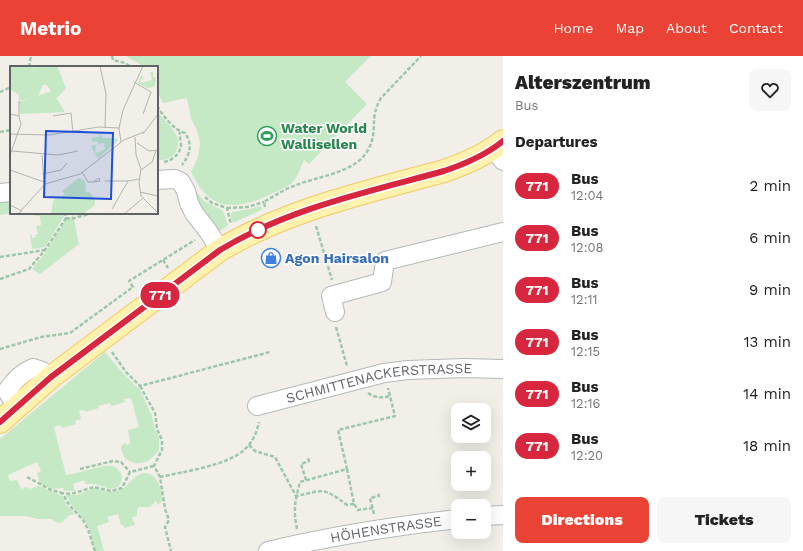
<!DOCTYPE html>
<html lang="en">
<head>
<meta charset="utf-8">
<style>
  :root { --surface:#fff; --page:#f6f6f6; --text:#222; --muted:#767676; --accent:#ea4335 }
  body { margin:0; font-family:"Work Sans",sans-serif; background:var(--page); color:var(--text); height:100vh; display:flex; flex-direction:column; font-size:15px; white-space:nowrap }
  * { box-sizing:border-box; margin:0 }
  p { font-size:13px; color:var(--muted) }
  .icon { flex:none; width:22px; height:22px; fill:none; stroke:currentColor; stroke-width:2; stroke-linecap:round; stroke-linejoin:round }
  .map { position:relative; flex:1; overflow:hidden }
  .details { display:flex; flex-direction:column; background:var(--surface); width:300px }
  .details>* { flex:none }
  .badge { padding:0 8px; border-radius:13px; font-size:14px; line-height:26px }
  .controls { position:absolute; left:451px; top:347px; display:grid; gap:8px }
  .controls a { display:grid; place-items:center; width:40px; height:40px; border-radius:8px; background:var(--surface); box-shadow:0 4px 16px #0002; font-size:20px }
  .map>.badge { position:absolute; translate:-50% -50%; box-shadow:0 0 0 2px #fff }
  h2 { padding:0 12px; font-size:15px; line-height:36px }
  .round { display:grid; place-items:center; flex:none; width:42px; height:42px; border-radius:8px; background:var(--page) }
  .overview { display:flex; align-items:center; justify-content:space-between; height:68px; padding:0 12px }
  h1 { font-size:19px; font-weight:800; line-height:30px }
  .primary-button { display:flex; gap:8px; margin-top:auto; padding:8px 12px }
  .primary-button a { flex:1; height:46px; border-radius:8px; background:var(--accent); color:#fff; font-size:16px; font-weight:800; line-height:46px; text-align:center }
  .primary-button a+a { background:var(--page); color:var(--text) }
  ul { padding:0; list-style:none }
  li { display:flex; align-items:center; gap:12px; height:52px; padding:0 12px }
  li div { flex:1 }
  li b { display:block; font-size:15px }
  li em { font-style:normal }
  li .badge { min-width:44px; font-weight:700; text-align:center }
  header { display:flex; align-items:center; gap:24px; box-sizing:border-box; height:56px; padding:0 20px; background:var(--accent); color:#fff }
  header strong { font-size:19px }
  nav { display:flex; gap:22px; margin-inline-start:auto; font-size:14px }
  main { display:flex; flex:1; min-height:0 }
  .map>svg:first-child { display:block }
</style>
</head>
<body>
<header>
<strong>Metrio</strong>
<nav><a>Home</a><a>Map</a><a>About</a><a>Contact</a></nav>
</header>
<main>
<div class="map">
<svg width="503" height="495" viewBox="0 0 503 495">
  <rect width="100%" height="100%" fill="#f1efe8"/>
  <g fill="#c5e8c5">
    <path d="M126,0h245l-26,26 22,22 -58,60 -5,-4c-3,7 -6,16 -11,22 -5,5 -16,9 -22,12 -18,9 -44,18 -62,3 -8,-6 -13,-16 -18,-25l7,-15 2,-14 -3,-13 -6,-11 -4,-21 -24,5 -6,-12v-24h-15l-2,-3z"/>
    <path d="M157,55c8,12 28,24 19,40 -4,8 -11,9 -19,9z"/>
    <path d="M193,132l11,13 19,10 5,14 -8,6h-2l-19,-23z"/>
    <path d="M11,144v13l-11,2v-14z"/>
    <path d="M260,150l3,3 -30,14 -2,-6 1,-5 18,-3z"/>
    <path d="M34,157h30v3l-19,31 -13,2 -2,-14h2v3l4,-1 -1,-2 3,-1 -2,-8 5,-1 -1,-8 -1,-1h-4z"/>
    <path d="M73,158l6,30 -39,30 -8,-5 14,-17 20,-33 4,1z"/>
    <path d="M105,296l15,18 20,20 12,26 3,14 4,7v13c-7,9 -13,14 -24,13 -3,-1 -7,-2 -9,-4 -3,-3 -4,-8 -5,-12l3,-4 4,2 2,-2 -2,-13 11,-3 -8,-29 -7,1 1,3 -14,4 -1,-3 -12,3 1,2 -14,4v-2l-6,1 2,8 -6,2 1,3 -14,4 -1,-3 -7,2 12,48c11,-1 37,-11 47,-9 3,1 5,3 7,6 3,5 2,10 -2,15l-8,2 -15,-5h-9l-2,-4 -11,4 2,7h-10l-2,-3 -11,1 -12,-5 -3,-11 4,-2 -4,-9 -29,13 2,6 7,-1 4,9 6,-2 2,2 10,-3 23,10 5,9 7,9 -6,2 -7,7 -6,-1 -3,-3h-14l-12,-3h-26v-77z"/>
    <path d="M143,417c15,-1 19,17 19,28l-4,4 -2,-4 -6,6h-11l-2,3v6l-5,1 3,8 -11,3 -1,-3h-2l-3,-11 -11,3 2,5 -12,4 7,25h-8l-8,-26 -17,-21 -5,-9h11l17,-7 15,4 8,-1 6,-2 12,-12z"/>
  </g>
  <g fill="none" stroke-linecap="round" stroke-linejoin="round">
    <defs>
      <g id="minor">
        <path d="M494,92l9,13"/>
        <path d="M157,124l18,-1 6,3 5,9 3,12 5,10 14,18 12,19"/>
        <path d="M0,137l11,-1"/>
        <path d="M335,256l-4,-16 51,-14 3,-21 118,-29"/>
        <path id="s1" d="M257,350l127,-33 24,-3 56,-2 39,1"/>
        <path d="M17,351l-10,-16c7,-11 14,-18 26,-23l9,3 9,6"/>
        <path d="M484,460l19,-1"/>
        <path id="s2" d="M268,495c63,-15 126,-25 190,-32"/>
      </g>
      <path id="major" d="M0,366l51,-45 169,-127c69,-41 147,-58 224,-79 21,-7 42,-16 59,-30"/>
    </defs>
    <use href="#minor" stroke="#b5b8bc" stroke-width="20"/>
    <use href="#major" stroke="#f2c960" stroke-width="24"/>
    <g stroke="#9cc7a9" stroke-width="2.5" stroke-dasharray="4 2" stroke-linecap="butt">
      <path d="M112,0l1,4 12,3 6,4"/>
      <path d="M29,11l2,-11"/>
      <path d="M0,36l11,-5"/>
      <path d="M157,50c6,10 17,24 28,27 8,12 5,21 -3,32"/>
      <path d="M0,76l11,-2"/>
      <path d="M164,106c9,-2 16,-8 17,-17 0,-5 -2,-9 -1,-13"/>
      <path d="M205,141l7,6 15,5 4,16"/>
      <path d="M265,151l-1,-5c10,-6 19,-12 30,-16 23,-10 64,-13 75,-38 9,-17 0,-30 12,-50l40,-42"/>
      <path d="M227,152l20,-1 17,-5"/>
      <path d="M66,162l5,1 21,-6"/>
      <path d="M316,170l16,54"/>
      <path d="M0,201l45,-7"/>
      <path d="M163,204l5,8"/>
      <path d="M0,223l29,-10 16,-19 21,-32 -1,-5"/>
      <path d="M336,271l11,39"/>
      <path d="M0,293l41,-12 29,-4 63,-46 -4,-6 66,-41"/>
      <path d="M112,296l14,20 14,14 130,-34"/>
      <path d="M140,330l15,27 2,16 5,11v10l-8,16 6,11 5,32 4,11 -4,7 6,24"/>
      <path d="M368,337c7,5 14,5 22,3"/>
      <path d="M249,389l6,6 20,6 21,39c29,-6 27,-9 51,9l7,-1"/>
      <path d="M80,413l33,-8 8,1 9,10"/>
      <path d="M347,413l7,35 4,6 15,-2"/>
      <path d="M27,421l24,13 11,3"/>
      <path d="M160,421c22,-5 70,-12 85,-28 8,-7 12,-17 14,-27"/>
      <path d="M306,424l-5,-16 8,-3 -1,-3"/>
      <path d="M374,458l-4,-16 9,-2 -1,-4"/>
      <path d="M297,473c-4,-20 -2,-28 3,-47l47,-13 -9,-39 57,-14 -7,-28"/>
      <path d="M95,495l-7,-22 -5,-9 -13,-14 -8,-13 9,1 23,-7 17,4 11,-3 8,-16 24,-6"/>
    </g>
    <use href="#minor" stroke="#fff" stroke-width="18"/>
    <use href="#major" stroke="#fff2af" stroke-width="22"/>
  </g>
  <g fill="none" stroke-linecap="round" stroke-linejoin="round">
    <defs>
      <path id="line" d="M0,366l51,-45 169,-127c69,-42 148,-58 224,-79 21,-7 42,-16 59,-30"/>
    </defs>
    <use href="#line" stroke="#fff" stroke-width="9"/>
    <use href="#line" stroke="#d7263d" stroke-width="6"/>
  </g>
  <defs>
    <symbol id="stadium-ring" viewBox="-11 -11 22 22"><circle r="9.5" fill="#fff" stroke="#2e9e5b" stroke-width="1.5"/><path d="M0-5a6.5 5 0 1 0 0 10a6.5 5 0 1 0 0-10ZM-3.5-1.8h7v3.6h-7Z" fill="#2e9e5b"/></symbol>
    <symbol id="shop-ring" viewBox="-11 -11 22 22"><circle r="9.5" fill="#fff" stroke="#3f7fe0" stroke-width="1.5"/><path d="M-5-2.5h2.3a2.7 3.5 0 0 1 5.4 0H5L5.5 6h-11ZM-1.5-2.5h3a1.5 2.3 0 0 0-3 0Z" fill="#3f7fe0"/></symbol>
  </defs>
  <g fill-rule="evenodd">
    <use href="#stadium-ring" x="256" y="69" width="22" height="22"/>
    <use href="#shop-ring" x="260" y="191" width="22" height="22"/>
  </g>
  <circle fill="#fff" stroke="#d7263d" stroke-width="2" cx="258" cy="174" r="8"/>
  <g text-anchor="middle" stroke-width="3" stroke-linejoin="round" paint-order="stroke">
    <g font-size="14" font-weight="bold" fill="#27864d" stroke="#fff" text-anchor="start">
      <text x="281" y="77">Water World<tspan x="281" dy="16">Wallisellen</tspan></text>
    </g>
    <g font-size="14" font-weight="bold" fill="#366cbe" stroke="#fff" text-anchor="start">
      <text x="285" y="207">Agon Hairsalon</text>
    </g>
    <g font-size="14" fill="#5f6368" stroke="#fff">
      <text dy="5" stroke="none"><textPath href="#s1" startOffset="125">SCHMITTENACKERSTRASSE</textPath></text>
      <text dy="5" stroke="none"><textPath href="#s2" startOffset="120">HÖHENSTRASSE</textPath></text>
    </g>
  </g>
  <g transform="translate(10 10)">
    <rect width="148" height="148" fill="#f1efe8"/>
    <path d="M0,0l21,1 16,17 -4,1 -5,11 -19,5v-6l-9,-6zM21,0h26l9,22 -9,10zM140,6h3v5h3l-1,9 -7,2 -10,-5 3,-8 3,4 -4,1 1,3 11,-3zM42,25l13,21 -45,2 -1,-12zM89,66l4,6h13l2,2 -20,19 -7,-13 5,-1 -1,8 4,-1 6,-3 -1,-6 -6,1 -1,-3 -4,1 -2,-3 9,-3zM69,112l6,3 1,11h3l6,7v6l-12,9h-32l2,-13 5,-5 2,2 5,-4 -3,-3z" fill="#c5e8c5"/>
    <path fill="none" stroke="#b3b3b1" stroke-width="1" d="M90,0l6,28 -1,33M124,16l17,10 -8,22M9,35v15M0,48l9,2 2,8 -11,31M43,50l18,-3 2,20M0,68l39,1 50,-8 20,1M133,68l15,-20M125,71l1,18 5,14 -2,13 2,14 17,17M111,76l-2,-14 4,-18 20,-44M127,77l12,8 9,-1M2,85l46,4 20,-4M32,89l2,27M0,104l34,12M131,104l11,-8 4,-11M72,106l6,10h5l7,-1 -1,-3 -6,4M32,108l19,-4 6,-7M95,115h23M130,126l18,4M0,139l12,6M102,143l16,-28 11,-2M8,148l27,-30 35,-10 44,-34 20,-8M114,148l18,-15"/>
    <path fill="#1d4ed8" fill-opacity="0.15" stroke="#1d4ed8" stroke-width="2" d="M36,65l67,2 -2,66 -67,-2z"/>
    <rect width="148" height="148" fill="none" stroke="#5f6368" stroke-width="2"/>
  </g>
</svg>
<div class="controls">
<a><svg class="icon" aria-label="layers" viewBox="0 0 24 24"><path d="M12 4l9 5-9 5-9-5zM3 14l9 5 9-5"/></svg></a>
<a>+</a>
<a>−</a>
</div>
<b class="badge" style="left:160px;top:239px;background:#d7263d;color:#fff">771</b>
</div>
<section class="details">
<div class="overview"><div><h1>Alterszentrum</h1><p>Bus</p></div><a class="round"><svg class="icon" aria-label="heart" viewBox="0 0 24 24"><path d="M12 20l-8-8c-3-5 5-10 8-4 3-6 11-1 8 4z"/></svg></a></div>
<h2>Departures</h2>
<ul>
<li><span class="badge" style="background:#d7263d;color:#fff">771</span><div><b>Bus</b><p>12:04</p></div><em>2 min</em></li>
<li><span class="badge" style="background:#d7263d;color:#fff">771</span><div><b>Bus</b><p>12:08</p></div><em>6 min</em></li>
<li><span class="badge" style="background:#d7263d;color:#fff">771</span><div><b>Bus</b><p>12:11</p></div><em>9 min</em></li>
<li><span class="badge" style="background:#d7263d;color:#fff">771</span><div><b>Bus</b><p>12:15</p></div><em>13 min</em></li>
<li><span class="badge" style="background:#d7263d;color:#fff">771</span><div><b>Bus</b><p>12:16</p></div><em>14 min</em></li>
<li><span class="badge" style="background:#d7263d;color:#fff">771</span><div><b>Bus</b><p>12:20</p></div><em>18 min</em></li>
</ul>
<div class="primary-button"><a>Directions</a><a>Tickets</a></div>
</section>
</main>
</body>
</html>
